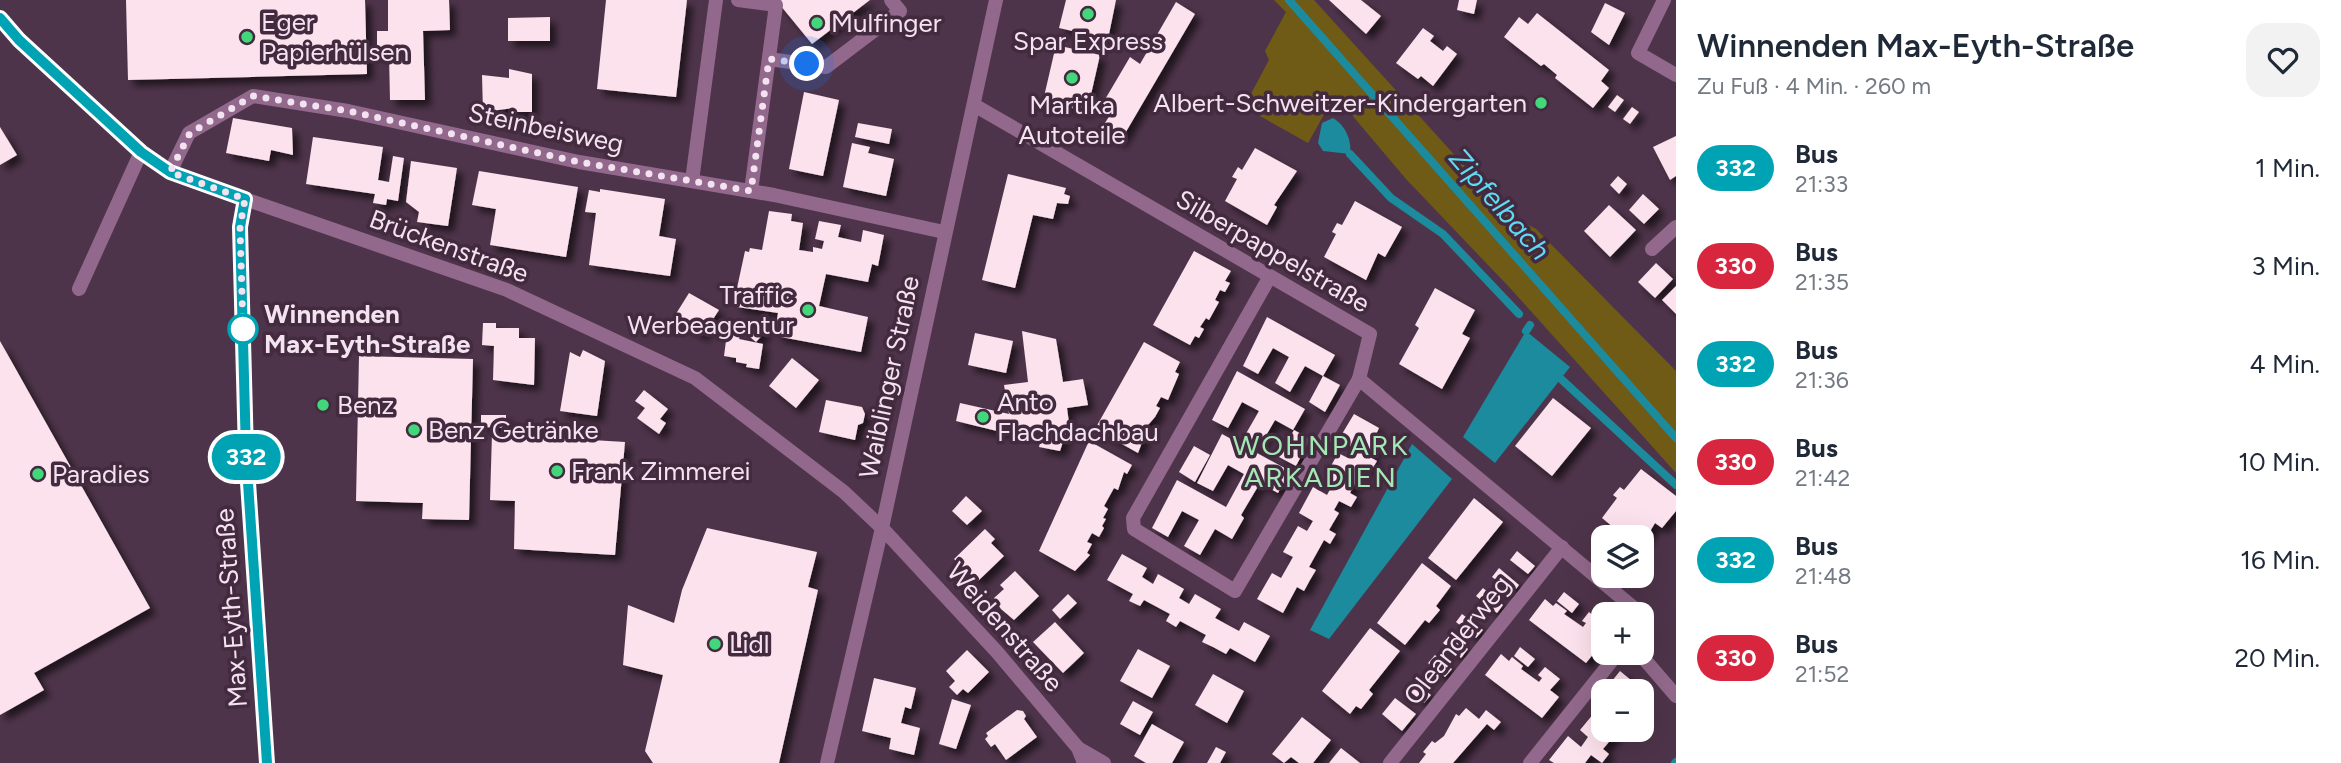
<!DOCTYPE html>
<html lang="de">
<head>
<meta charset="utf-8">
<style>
  :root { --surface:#fff; --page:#f2f2f3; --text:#1f2937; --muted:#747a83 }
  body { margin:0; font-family:Figtree,sans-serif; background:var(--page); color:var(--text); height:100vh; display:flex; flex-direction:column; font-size:26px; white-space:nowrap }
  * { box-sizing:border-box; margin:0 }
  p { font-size:23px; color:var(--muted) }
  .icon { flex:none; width:38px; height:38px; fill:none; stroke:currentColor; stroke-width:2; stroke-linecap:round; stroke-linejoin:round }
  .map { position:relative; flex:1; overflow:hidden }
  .side { display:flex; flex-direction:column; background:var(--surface); width:665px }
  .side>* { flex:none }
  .badge { padding:0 14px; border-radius:23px; font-size:24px; line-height:46px }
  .fabs { position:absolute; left:1591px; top:525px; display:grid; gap:14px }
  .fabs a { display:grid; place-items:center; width:63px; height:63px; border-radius:14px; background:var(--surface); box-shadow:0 7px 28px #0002; font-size:35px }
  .you { position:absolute; width:35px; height:35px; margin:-18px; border:5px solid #fff; border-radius:50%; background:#1a73e8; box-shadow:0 0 0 10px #1a73e833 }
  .map>.badge { position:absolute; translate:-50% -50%; box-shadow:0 0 0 4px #fff }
  .round { display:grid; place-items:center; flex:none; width:74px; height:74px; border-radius:21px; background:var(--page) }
  .headline { display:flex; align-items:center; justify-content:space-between; height:119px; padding:0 21px }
  h1 { font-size:33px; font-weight:600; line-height:52px }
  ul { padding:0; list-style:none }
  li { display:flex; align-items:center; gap:21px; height:98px; padding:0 21px }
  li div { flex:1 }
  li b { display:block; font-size:26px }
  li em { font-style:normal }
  li .badge { min-width:77px; font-weight:700; text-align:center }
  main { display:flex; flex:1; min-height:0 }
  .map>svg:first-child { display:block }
</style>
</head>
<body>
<main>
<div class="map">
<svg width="1676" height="763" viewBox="0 0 1676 763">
  <defs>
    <filter id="shadow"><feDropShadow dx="6" dy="6" stdDeviation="3.5" flood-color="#0009"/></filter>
  </defs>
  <rect width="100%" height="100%" fill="#4e344a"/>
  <path fill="#6f5b16" d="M1274,0h40l194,214 28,15 140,142v102l-166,-185 -104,-109 -71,-84 -27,48 -64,-36 25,-47 -4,-9 21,-39z"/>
  <g fill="#1b8b9d">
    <path d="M1333,118c12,7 19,22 17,36l-27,-3 -5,-8 4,-20z"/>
    <path d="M1526,331l44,36 -75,96 -32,-26z"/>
    <path d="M1412,444l40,35 -123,160 -19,-9z"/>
  </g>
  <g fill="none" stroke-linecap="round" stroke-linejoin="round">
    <g stroke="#1b8b9d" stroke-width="8">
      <path d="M1289,0l387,438"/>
      <path d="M1350,154l41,44 52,36 76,80"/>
      <path d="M1526,331l4,-6"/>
      <path d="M1561,379l115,106"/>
      <path d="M1675,763l1,-1"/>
    </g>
  </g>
  <g fill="#fce2ec" filter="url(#shadow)">
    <path d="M126,0h239l2,74 -239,6z"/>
    <path d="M388,0h61l1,30 -27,1 2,69h-35l-1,-45h-12v-24h11z"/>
    <path d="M606,0h81l-11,97 -79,-8z"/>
    <path d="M776,0h94l-58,44z"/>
    <path d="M1066,0h50l-8,39 -49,-11z"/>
    <path d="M1329,0h32l20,16 -15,18z"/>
    <path d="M1459,0h18l-3,14 -17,-4z"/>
    <path d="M1176,2l19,12 -75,128 -20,-11 10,-16 -10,-7 30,-51 10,7z"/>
    <path d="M1605,3l20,10 -16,32 -18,-13z"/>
    <path d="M1537,13l72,57 -8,11 8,7 -16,20 -38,-30 2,-3 -13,-11 -3,2 -37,-29 15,-20 9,7z"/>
    <path d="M550,17v24h-42v-23z"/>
    <path d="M1423,28l11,8 -4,5 13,10 4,-5 10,8 -24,32 -12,-10 -3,3 -22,-16z"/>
    <path d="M1056,45l44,10 -13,57 -44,-11z"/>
    <path d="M509,69l23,5v38h-17l-1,-4 -31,4 -1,-37 27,3z"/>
    <path d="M804,92l35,8 -16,76 -34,-7z"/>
    <path d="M1617,95l7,5 -9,12 -7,-5z"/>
    <path d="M1632,107l7,5 -9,12 -7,-5z"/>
    <path d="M233,118l59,10 1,27 -22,-5 -2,11 -43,-8z"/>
    <path d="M858,123l34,6 -3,15 -34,-7z"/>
    <path d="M0,127l17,28 -17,10z"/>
    <path d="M1676,136v40l-6,4 -17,-33z"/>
    <path d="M313,137l70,10 -5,33 11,2 4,-26 11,2 -6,43 -11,-2 -1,6 -13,-2 2,-9 -69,-10z"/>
    <path d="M852,143l18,4 -2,6 26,6 -8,37 -43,-9z"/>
    <path d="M1255,148l42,23 -23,34 3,2 -10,18 -42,-24 12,-22 -5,-2 6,-10 4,3z"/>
    <path d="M411,161l46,7 -9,58 -31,-4 2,-10 -13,-10z"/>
    <path d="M479,171l99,16 -12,70 -76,-12 6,-36 -24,-4z"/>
    <path d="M1008,174l58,14 -2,6 6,2 -2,8 -11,-1 -4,16 -20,-4 -18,73 -33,-8z"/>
    <path d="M1618,176l9,8 -8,10 -9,-9z"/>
    <path d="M600,189l65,10 -6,37 17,3 -6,37 -81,-11 7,-52 -11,-1 4,-22 11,2z"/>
    <path d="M1643,194l16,15 -15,15 -15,-14z"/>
    <path d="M1355,201l47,26 -17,30 -7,-4 -12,27 -42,-23 12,-23 -4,-2 5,-9 5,2z"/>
    <path d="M1609,205l27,25 -26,27 -26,-26z"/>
    <path d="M769,211l23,3 -1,7 12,2 -4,27 14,2v-5l9,2 2,-8 -9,-2 4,-18 22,4 -3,12 23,5 2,-12 21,5 -6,31 -6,-2 -4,18 -42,-8 -7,32 49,11 -7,35 -80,-15 -6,-5 3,-19 -41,-6v-4l-3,-1 11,-51 4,1 1,-4 12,2z"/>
    <path d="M1194,251l37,20 -6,10 5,2 -5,9 -5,-2 -5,10 4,2 -10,18 -3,-2 -6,9 4,2 -5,9 -4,-2 -5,9 -37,-20z"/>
    <path d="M1656,263l17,16 -18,19 -17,-16z"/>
    <path d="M1676,286v28l-14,-14z"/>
    <path d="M1435,288l40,22 -13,24 8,4 -28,51 -43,-25 20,-36 -4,-3z"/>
    <path d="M689,293l30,17 -17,26 -28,-19z"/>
    <path d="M1267,317l68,38 -12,21 -18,-10 -15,26 -15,-9 14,-26 -16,-9 -15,26 -15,-8z"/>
    <path d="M754,321l12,10 -10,11 -12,-10z"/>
    <path d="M483,323h13v5h23v10h16l-1,47 -41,-5 1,-34 -12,-1z"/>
    <path d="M1022,331l34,8 7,43 20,-3 5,26 -21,3 2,15 -9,28 -21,-4 5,-21 -43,6 -45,-11 4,-18 49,11 -5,-29 24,-3z"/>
    <path d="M727,333l13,3 -1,3 24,5 -4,25 -13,-2 1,-3 -11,-2v-4l-12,-2z"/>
    <path d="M975,333l38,8 -7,32 -38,-8z"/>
    <path d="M0,341l150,267 -116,65 10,17 -44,25z"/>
    <path d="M1144,342l36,20 -5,10 4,2 -11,26 -7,-3 -5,9 4,2 -5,9 -14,16 4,2 -7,18 -43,-24z"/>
    <path d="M583,350l22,11 -8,55 -37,-5 10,-59 10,5z"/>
    <path d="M359,356l114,3 -4,161 -47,-1 1,-16 -67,-2z"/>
    <path d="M792,358l27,22 -23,28 -27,-22z"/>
    <path d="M1237,371l68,38 -12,21 -18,-10 -15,26 -16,-9 15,-26 -17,-9 -14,26 -16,-8z"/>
    <path d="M1323,376l17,9 -15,27 -16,-10z"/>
    <path d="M644,390l24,19 -8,10 6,4 -7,11 -22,-16 8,-10 -10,-7z"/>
    <path d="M1553,398l38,30 -39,48 -37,-30z"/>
    <path d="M826,400l36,7 3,7 -2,9 -5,2 -3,15 -36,-8z"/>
    <path d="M1354,414l25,14 -4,9 5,3 -10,17 7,4 -6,10 -7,-4 -14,26 7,4 -6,10 -12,-6 -5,9 5,3 -10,17 7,4 -6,10 -6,-4 -15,27 7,3 -6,10 -6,11 -7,-4 -14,26 -26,-14 15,-26 9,5 12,-21 -10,-5 15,-26 9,5 6,-10 -14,-8 14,-26 14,8 6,-11 -9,-5 14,-26 10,5 5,-10 -14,-9z"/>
    <path d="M481,415h25v13l-25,-1z"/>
    <path d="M1294,430l16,9 -14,27 -17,-9z"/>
    <path d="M492,434l133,8 -10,113 -101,-6 1,-48 -25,-1z"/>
    <path d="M1222,434l68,37 -12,22 -18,-10 -19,32 3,3 -12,21 -17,-10 -15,26 -16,-9 15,-26 -17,-9 -14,26 -16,-9 25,-48 49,27 18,-33 -16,-9 -15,26 -16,-8z"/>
    <path d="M1089,441l43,24 -5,9 -3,-2 -6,18 -4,-2 -10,18 4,3 -5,9 3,1 -4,7 2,2 -5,9 -7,-4 -5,9 5,2 -5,9 3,2 -15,16 -36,-20z"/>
    <path d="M1194,446l16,9 -15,27 -16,-10z"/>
    <path d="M1641,469l35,27v15l-14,17 -7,-5 -13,22v-8h-17l-23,-19 15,-20 -4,-3 7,-8 4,3z"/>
    <path d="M966,496l16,15 -15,14 -15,-14z"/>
    <path d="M1474,498l29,24 -47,58 -28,-22z"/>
    <path d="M707,528l110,24 -9,35 10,3 -39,173h-126l-8,-12 18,-76 -40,-10 5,-60 46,18 8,-33z"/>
    <path d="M985,529l10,10 -4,4 13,13 -26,25 -24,-22z"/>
    <path d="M1517,551l18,15 -7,8 -18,-14z"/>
    <path d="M1122,554l25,14 -5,9 11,7 5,-10 26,15 -5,9 10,6 6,-10 26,15 -6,9 11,6 13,7 5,-9 26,14 -15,26 -25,-14 -4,6 -13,-7 -11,-5 4,-7 -26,-14 -4,6 -10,-6 4,-7 -26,-14 -4,6 -11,-5 4,-7 -26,-14z"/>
    <path d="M1422,563l29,23 -15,20 4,4 -11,13 -4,-3 -20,25 -28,-22z"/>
    <path d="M1499,568l20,17 -6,8 -21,-16z"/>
    <path d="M1015,571l24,25 -25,24 -13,-11 -7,-11 10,-9 -4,-4z"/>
    <path d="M1483,588l20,17 -6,8 -21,-17z"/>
    <path d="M1564,592l15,12 -7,9 -15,-12z"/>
    <path d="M1068,594l9,9 -17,16 -8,-9z"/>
    <path d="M1545,599l8,7 3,-3 11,8 -3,3 19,13 3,-4 -4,-2 7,-9 14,12 -9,11 9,7 -17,21 -57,-43z"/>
    <path d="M1462,614l21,16 -7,8 -20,-16z"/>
    <path d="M1055,622l29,31 -21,20 -30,-31z"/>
    <path d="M1370,628l30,23 -31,39 4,4 -12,15 -5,-3 -6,8 -28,-23z"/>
    <path d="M1450,635l18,14 -7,9 -18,-15z"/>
    <path d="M1520,647l15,12 -7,8 -14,-11z"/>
    <path d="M1138,649l32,17 -18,32 -32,-17z"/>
    <path d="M967,650l22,22 -21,21 -5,-4 -6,6 -8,-8 6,-6 -9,-10z"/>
    <path d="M1501,654l8,7 3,-4 11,9 -2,3 18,13 3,-4 -4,-3 7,-8 15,12 -10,11 9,7 -17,21 -57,-43z"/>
    <path d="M1435,655l17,14 -7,8 -17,-14z"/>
    <path d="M1620,671l23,19 -1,1h-38z"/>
    <path d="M1213,674l31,17 -17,32 -32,-18z"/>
    <path d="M874,678l42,10 -5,21 -6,-2 -4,16 19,5 -6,27 -25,-6 2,-11 -29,-7z"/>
    <path d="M1413,681l18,14 -7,8 -17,-14z"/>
    <path d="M1395,698l21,16 -14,17 -20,-17z"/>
    <path d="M952,699l19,6 -15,44 -17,-5z"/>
    <path d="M1133,701l20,11 -13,23 -20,-11z"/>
    <path d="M1599,707l4,4v19h16l-16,19 6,5 -7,9 -11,-8 -6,8h-31l-5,-3 19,-24 13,11 7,-10 -8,-7z"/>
    <path d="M1466,708l13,11 7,-9 15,12 -7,8 -7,-6 -34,39h-34l7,-9 -3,-2 9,-11 3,2 9,-7 12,-22 3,2z"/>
    <path d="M1017,710l6,1 3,5 -2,3 13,18 -31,23 -11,-16 -4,3 -6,-8 3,-3 -2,-3z"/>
    <path d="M1302,717l29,23 -18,23h-14l-8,-6 -7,6 -12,-9z"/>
    <path d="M1152,724l32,18 -12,21h-26l-12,-7z"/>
    <path d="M1216,747l10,5 -6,11h-13z"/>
    <path d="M1341,748l19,15h-31z"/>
  </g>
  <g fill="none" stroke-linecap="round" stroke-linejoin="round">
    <g stroke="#92698c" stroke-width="14">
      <path d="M738,0l38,5 -25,186"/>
      <path d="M769,59l57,8 74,-56 -9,-11"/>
      <path d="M692,181l24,-181"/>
      <path d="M79,289l62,-137"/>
    </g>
    <g stroke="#92698c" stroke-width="14">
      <path d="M1664,0l-26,53 38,22"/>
      <path d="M974,105l396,229 -11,45 282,235"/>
      <path d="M170,172l19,-39 64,-37 95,15 231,51 195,33 170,37"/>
      <path d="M245,199l262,91 188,88 149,114 38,36 115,124 81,96 6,15"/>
      <path d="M1652,249l24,-22"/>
      <path d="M1269,278l-136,240 1,11 101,62 124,-212"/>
      <path d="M1639,653l37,43"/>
      <path d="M1078,748l26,15"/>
      <path d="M1390,763l172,-216"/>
      <path d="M1530,763l88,-110"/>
    </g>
    <path stroke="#92698c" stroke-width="14" d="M827,763l55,-235 114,-528"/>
    <path stroke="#c07fb7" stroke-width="14" d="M0,18l19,22 122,112 29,20 75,27 -5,28 6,226 21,310"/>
  </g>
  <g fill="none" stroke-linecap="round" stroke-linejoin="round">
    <defs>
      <path id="line" d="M0,18l19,22 122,112 29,20 75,27 -5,28 6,226 21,310"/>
    </defs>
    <use href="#line" stroke="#fff" stroke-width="16"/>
    <use href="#line" stroke="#00a3b4" stroke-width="10"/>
    <path stroke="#f3e3f0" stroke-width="7" stroke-dasharray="0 12.6" d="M243,329l-3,-102 5,-28 -75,-27 20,-39 63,-37 95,15 231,51 172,29 18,-132 38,5"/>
  </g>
  <g fill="#43d77b" stroke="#432a3f" stroke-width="2.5">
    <circle cx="1088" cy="14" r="7"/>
    <circle cx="817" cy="23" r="7"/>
    <circle cx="247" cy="37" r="7"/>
    <circle cx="1072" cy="78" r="7"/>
    <circle cx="1541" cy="103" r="7"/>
    <circle cx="808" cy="310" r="7"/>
    <circle cx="323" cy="405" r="7"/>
    <circle cx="983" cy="417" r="7"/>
    <circle cx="414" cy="430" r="7"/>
    <circle cx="557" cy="471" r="7"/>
    <circle cx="38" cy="474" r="7"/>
    <circle cx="715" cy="644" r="7"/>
  </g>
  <circle fill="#fff" stroke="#00a3b4" stroke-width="3.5" cx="243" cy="329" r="14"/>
  <g text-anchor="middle" stroke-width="7" stroke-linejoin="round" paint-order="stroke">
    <g font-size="26" fill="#f3e3f0" stroke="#432a3f" text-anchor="start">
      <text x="261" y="31">Eger<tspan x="261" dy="30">Papierhülsen</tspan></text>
      <text x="831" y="32">Mulfinger</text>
      <text x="1088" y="50" text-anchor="middle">Spar Express</text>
      <text x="1527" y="112" text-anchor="end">Albert-Schweitzer-Kindergarten</text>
      <text x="1072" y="114" text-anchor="middle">Martika<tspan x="1072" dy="30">Autoteile</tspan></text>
      <text x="794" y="304" text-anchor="end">Traffic<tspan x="794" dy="30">Werbeagentur</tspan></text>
      <text x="997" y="411">Anto<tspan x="997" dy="30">Flachdachbau</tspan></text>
      <text x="337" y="414">Benz</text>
      <text x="428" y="439">Benz Getränke</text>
      <text x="571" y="480">Frank Zimmerei</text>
      <text x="52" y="483">Paradies</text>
      <text x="729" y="653">Lidl</text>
    </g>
    <g font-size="26" fill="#f3e3f0" stroke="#432a3f">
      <text transform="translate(546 128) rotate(12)" y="9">Steinbeisweg</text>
      <text transform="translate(449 246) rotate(20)" y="9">Brückenstraße</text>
      <text transform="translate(1273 251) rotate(30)" y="9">Silberpappelstraße</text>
      <text transform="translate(889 377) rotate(-78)" y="9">Waiblinger Straße</text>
      <text transform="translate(231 608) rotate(-94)" y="9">Max-Eyth-Straße</text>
      <text transform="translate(1005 627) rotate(49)" y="9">Weidenstraße</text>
      <text transform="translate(1457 640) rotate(-52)" y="9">Oleanderweg</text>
    </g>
    <g font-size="26" font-weight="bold" fill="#f3e3f0" stroke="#432a3f" text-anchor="start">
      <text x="264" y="323">Winnenden<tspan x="264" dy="30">Max-Eyth-Straße</tspan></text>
    </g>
    <g font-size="28" font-style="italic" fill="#5edaf2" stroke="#432a3f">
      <text transform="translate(1500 204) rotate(49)" y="10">Zipfelbach</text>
    </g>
    <g font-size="28" letter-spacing="2" fill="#a3e8b5" stroke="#432a3f">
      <text x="1321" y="455">WOHNPARK<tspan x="1321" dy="32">ARKADIEN</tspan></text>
    </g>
  </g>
</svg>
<div class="fabs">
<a><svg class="icon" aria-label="layers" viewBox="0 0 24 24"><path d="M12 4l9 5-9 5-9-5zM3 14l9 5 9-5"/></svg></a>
<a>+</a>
<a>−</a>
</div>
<div class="you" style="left:807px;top:64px"></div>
<b class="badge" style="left:246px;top:457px;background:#00a3b4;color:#fff">332</b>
</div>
<section class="side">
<div class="headline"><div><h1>Winnenden Max-Eyth-Straße</h1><p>Zu Fuß · 4 Min. · 260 m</p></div><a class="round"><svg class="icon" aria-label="heart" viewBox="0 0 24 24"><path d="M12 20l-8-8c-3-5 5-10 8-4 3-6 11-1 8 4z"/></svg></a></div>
<ul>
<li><span class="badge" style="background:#00a3b4;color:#fff">332</span><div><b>Bus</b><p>21:33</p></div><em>1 Min.</em></li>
<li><span class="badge" style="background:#d7263d;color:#fff">330</span><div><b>Bus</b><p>21:35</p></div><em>3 Min.</em></li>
<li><span class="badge" style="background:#00a3b4;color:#fff">332</span><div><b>Bus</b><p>21:36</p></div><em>4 Min.</em></li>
<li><span class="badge" style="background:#d7263d;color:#fff">330</span><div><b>Bus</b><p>21:42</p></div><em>10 Min.</em></li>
<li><span class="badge" style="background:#00a3b4;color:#fff">332</span><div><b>Bus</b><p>21:48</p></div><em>16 Min.</em></li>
<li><span class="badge" style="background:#d7263d;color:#fff">330</span><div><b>Bus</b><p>21:52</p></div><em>20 Min.</em></li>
</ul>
</section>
</main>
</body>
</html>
